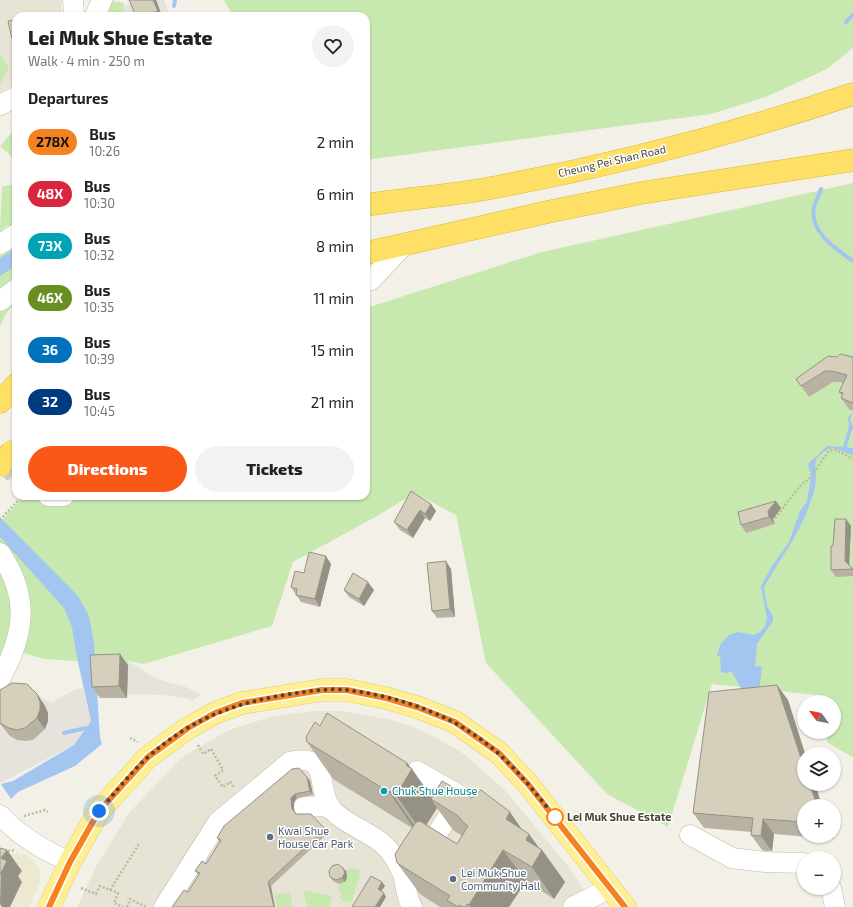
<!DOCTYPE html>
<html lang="en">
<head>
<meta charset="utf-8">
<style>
  :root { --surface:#fff; --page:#f2f2f2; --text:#222; --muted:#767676; --accent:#fa5817 }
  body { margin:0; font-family:"Exo 2",sans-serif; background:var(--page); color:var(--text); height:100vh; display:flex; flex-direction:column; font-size:15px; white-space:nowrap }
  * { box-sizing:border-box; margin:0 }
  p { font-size:13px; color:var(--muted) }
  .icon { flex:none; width:22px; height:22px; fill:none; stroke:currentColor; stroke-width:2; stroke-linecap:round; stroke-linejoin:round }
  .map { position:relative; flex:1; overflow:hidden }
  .drawer { position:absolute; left:12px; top:12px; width:358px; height:488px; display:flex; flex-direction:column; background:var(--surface); border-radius:12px; box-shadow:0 1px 3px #0004 }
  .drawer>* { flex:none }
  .badge { padding:0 8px; border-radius:13px; font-size:14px; line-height:26px }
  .needle { width:26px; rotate:302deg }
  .tools { position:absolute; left:797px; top:695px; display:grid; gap:8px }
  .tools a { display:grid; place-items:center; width:44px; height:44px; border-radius:50%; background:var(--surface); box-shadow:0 1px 3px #0004; font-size:20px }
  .you { position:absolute; width:20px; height:20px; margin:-10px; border:3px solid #fff; border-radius:50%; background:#1a73e8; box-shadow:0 0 0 6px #1a73e833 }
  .map>.badge { position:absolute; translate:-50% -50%; box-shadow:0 0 0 2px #fff }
  h2 { padding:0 16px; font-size:15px; line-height:36px }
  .round { display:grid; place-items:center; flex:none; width:42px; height:42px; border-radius:21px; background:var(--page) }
  .overview { display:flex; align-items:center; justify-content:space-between; height:68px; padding:0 16px }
  h1 { font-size:19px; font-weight:800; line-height:30px }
  .button { display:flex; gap:8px; margin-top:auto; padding:8px 16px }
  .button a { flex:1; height:46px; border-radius:24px; background:var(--accent); color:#fff; font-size:16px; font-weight:800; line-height:46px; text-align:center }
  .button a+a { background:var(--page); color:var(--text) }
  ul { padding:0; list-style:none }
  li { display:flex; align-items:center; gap:12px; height:52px; padding:0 16px }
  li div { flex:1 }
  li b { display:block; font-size:15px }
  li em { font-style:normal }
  li .badge { min-width:44px; font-weight:700; text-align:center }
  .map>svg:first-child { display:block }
</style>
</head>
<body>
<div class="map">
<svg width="853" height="907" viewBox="0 0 853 907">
  <rect width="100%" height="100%" fill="#f3f1e7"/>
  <g fill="#e7e4d5">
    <path d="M0,0h61l1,16h-46v68l-16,8z"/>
    <path d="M315,711h29l47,9 20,6 26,12 27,16 42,37 61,74 29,42h-519l20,-42 32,-52 52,-55 42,-25 15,-6 36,-11z"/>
  </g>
  <g fill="#e6e3dc">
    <path d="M139,0h25l6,16h-61l-1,-3z"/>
    <path d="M128,661l25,16 17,6 11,2 21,9 -10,7 -7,-3 -23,-3 -33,-1 -2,-1z"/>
    <path d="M2,686l35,8 14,9 23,-13 9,-2 8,33 -17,24 -74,38v-94z"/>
  </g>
  <path fill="#ede9d1" d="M10,853l15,1 9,7 5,7 2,8 -2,8 -10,23h-29v-52z"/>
  <g fill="#c7e8af">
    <path d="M224,0h629v48l-26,21 -61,28 -55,17 -345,46v-144h-133z"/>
    <path d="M111,1l13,2 -1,13h-19z"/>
    <path d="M0,54l9,14 -9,16z"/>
    <path d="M16,128v33l-16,-15z"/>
    <path d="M16,183v60l-8,-18 -8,6 2,-44z"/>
    <path d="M853,183v574l-25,-14 -3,-11h9v-30h-15l-2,-7 -105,-11 -44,143 -61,-33 -121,-131 -30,-148 -41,-22 -38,23 -84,46 -21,64 -128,38 -16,-3v3l-84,-5 -37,-11 -7,11v-136l23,-27h343v-188l176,-56z"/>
    <path d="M16,246v56l-11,13 -5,12v-71z"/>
    <path d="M356,868l4,3c1,6 -6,22 -8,30l-9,1 -4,-5 2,-3 -3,-6 1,-4 6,-2 2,-5 -1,-6 2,-2z"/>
    <path d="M303,890l29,6 -3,11h-22z"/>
    <path d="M290,892l3,15h-16l-2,-12z"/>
  </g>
  <g fill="#a3c6f0">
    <path d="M16,248v18l-16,10v-18z"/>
    <path d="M853,413l-3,6 3,8 -6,18 1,3h5v7c-9,-1 -16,-10 -26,-5 -16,10 -11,12 -11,26 0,8 -2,17 -5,24 -9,31 -31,59 -47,87l3,19 6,10v5l-16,23 -2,22 7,1 -3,25h-16l-11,-20 -7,1 -4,-1 -1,-16h-3l3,-11 9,-10 9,-3 16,3 6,-3 5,-6 2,-7 -6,-33 11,-20 17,-24 11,-31 7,-10 4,-25 -3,-12 19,-18 16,1 6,-21 -1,-9z"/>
    <path d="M0,517l78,79 11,20 5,28 6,94 2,6 -27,22 -57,26 -7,7 -10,-15 12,-3 61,-36 17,-24 -15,-68 -4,-26 -8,-19 -64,-71z"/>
  </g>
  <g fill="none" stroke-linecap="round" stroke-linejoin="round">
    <g stroke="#a3c6f0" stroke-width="4">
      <path d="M174,6l1,-6"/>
      <path d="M846,22l7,-7"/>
      <path d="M821,189c-2,6 -5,12 -7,18 -5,25 22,42 39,54"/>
      <path d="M64,733l22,-5 3,3"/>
    </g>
    <path stroke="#d1cec4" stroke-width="20" stroke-dasharray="20 10" stroke-linecap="butt" d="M0,460l16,15"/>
    <defs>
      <g id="minor">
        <path d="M73,0l1,16"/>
        <path d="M95,16l7,-16"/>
        <path d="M0,105l16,-8"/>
        <path d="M0,244l16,-10"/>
        <path d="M366,282l5,-2 35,-37"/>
        <path d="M0,301l16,-12"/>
        <path d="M48,496h16"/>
        <path d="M0,553c30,44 25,81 0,126"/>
        <path d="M417,771l47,27"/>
        <path d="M304,807l19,-1 8,3"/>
        <path d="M0,815c19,21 45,36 70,47"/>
        <path d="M690,835l42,23 33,4 39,1"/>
        <path d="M424,855l36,-58"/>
        <path d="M831,888l4,19"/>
        <path d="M164,907l54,-85 72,-60c42,-11 25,28 42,48 14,15 36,21 51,34 10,9 21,27 22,40 2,9 2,14 7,23"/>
        <path d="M573,907l37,-19"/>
      </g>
      <path id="major" d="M49,907l21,-45 29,-51 49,-54 40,-29 27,-15 27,-10 80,-13h25l39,8 31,9 38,15 44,31 29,31 97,123"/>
      <g id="highway">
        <path d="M366,205c38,-6 77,-9 114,-15 126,-23 251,-55 373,-96"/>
        <path d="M366,253l186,-42 89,-18 212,-33"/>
        <path d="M0,402l16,-17"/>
      </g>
    </defs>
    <use href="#minor" stroke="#bfbba9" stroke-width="21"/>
    <use href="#major" stroke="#e4cf64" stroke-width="23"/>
    <use href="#highway" stroke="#deb736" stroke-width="23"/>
    <g stroke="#c1b99b" stroke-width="2.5" stroke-dasharray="2 2" stroke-linecap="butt">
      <path d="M775,518l25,-32 10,-8 19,-27 7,-1 17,9"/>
      <path d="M0,520l22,-24"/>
      <path d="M130,738l8,4"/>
      <path d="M198,745l5,9 8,-5 12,21 -8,6 8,11 7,-5 4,5"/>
      <path d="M24,816l21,-6 3,2"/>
      <path d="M0,852l15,-2"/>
      <path d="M81,888l15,6 4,-8 18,7 -4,10 9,4"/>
      <path d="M110,890l29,-46"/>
      <path d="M127,907l3,-8 16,8"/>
    </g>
    <use href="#minor" stroke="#fff" stroke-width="20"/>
    <use href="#major" stroke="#feef95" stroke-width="22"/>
    <use href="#highway" stroke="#fee067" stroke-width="22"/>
    <defs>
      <path id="highway-bridge" d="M0,466l12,-15"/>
    </defs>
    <use href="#highway-bridge" stroke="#deb736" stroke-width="23" stroke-linecap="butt"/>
    <use href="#highway-bridge" stroke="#fee067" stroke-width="22"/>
  </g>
  <g fill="#b7b2a2" fill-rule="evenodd">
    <path d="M156,0l6,16h-26z"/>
    <path d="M16,20v24l-4,-5z"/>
    <path d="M853,357v54l-4,-2 -8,-11 1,-3 -3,-3 4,-9 -3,-1h-7l-24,15 -13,-18z"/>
    <path d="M431,504l5,7 -6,10 -5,-3 -12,20 -13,-8 -6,-8z"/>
    <path d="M781,508l-8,11 2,5 -29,9 -5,-8z"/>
    <path d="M851,526l-2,39 4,3v8l-17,1 -5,-7 2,-24z"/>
    <path d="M331,564l-11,43 -19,-5 -10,-15 13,-14z"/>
    <path d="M451,569l4,48 -18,1 -5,-7z"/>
    <path d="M344,590h30l-10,16 -15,-9z"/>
    <path d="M128,665l-1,33h-27l-8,-11z"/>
    <path d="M0,690l37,4 8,12 3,7v8l-3,8 -12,11 -8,1 -8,-1 -7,-4 -10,-12z"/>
    <path d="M788,700l34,106h-18v30h28l1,3 -59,-5 -2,17h-6l-4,-1 -11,-15 1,-3 -48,-4 -11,-15z"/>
    <path d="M320,726l91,42 21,29 90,32 18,20 2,1 23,32 -11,17 -28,-18 -17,26h-69l-20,-13 -23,-31 15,-35 -79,-49 -26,-37zM437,808l16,22 9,6 -5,8 -31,-19z"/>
    <path d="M310,781l3,14 -16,3 -3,4v9l2,3 29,15 3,4 -57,53 -83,6 11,-17 -4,-4 11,-7 14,-22 -3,-4z"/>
    <path d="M346,871l1,6 -2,5 -6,2 -6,-3 -3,-4z"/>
  </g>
  <g fill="#959184">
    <path d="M153,0h3l6,16h-1l-3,-5z"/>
    <path d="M776,501l5,7 -8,11 2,5 -6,-7 -1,-6z"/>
    <path d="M431,504l5,7 -6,10 -5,-7z"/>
    <path d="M420,510l5,8 -12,20 -6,-8z"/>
    <path d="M846,519l5,7 -2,42 -4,-7z"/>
    <path d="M326,556l5,8 -11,43 -5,-8z"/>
    <path d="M446,561l5,8 4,48 -5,-8z"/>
    <path d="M368,582l6,8 -10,16 -5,-7z"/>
    <path d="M120,654l8,11 -1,33 -8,-12z"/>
    <path d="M777,685l11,15 17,54h-1v13z"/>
    <path d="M37,694l8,12 3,7v8l-3,8 -8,-11z"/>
    <path d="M407,763l5,6 22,32 -3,-2 6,9 -15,24 -26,-37z"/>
    <path d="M307,777l3,4 3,14 -3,-4z"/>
    <path d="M810,784h5l7,22h-5z"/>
    <path d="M390,791l26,37 -1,2 -26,-38z"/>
    <path d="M295,794l2,4 -3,4v11l-2,-4 -1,-11z"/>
    <path d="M510,812l17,25 2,-3 13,18v-2l23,32 -11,17 -22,-32 -26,-48z"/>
    <path d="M763,819l11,15 -2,17 -11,-15z"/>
    <path d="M7,850l15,21 -4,5 4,6 -12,25h-8l-2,-3 1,-46z"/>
    <path d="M503,850l23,31 -17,26h-39l-1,-2z"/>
    <path d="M343,868l3,3 1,6 -2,5 -3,-4z"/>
    <path d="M268,882l3,4 4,21h-1z"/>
    <path d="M382,882l3,4 -5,7 -2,-4z"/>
    <path d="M384,893l2,4 -6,10h-5z"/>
  </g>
  <g fill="#d5cfbc" stroke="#959184">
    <path d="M129,0h24l5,11 -14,5h-8z"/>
    <path d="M16,20v18l-4,1 -4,-18z"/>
    <path d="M840,354l13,3v46l-12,-5 2,-5 -4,-1 8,-17 -15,-4h-7l-24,15 -5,-7 32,-23 9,1z"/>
    <path d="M411,491l20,13 -6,10 -5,-4 -13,20 -13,-8z"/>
    <path d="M776,501l-8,10 1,6 -28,8 -3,-13z"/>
    <path d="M835,519h11l-1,42 8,8 -22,1v-24h2z"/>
    <path d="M309,552l17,4 -11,43 -19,-4 1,-6 -6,-2 4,-16 9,2z"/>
    <path d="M446,561l4,48 -18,2 -5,-48z"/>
    <path d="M353,573l15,9 -9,17 -15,-9z"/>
    <path d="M120,654l-1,32 -27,1 -2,-32z"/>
    <path d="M12,683l15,1 10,10 3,8v8l-3,8 -12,10 -8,2 -8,-2 -7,-4 -2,-1v-33z"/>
    <path d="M777,685l27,82v17h6l7,22h-13v16l-41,-3 -2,17 -10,-1 2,-17 -60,-5 16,-121z"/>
    <path d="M327,713l80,50 -1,2 6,4 -16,26 -6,-4 -1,1 -82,-50 -1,-5 9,-15 5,4z"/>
    <path d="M299,768l8,9 3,14 -15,3 -4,4 1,11 4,5h15l14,15 -57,53 6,25h-102l12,-17 4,2 12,-19 -5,-2 7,-10 4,3 15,-24 -4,-2 7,-12 68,-57z"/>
    <path d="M442,781l30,17 9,-8 29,22 -4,7 23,15 -3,6 16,10 -10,17 -29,-17 -34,55 -2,-1 -2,3h-2l-4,-2 -1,2 -11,-7 3,-4 -53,-33 -2,-9 21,-32 4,-1 37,23 11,-18 -5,-4 -5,-6 -27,-17z"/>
    <path d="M0,848l7,2 -6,8 6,3 -7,14z"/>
    <path d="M338,864l5,4 2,5 -3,5 -6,2 -6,-3 -1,-6 3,-5z"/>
    <path d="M371,876l11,6 -4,7 6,4 -9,14h-23z"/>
  </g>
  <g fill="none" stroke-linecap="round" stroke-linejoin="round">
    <defs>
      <path id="line" d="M49,907l21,-45 29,-51 49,-54 40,-29 27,-15 27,-10 80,-13h25l39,8 31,9 38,15 44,31 29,31 97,123"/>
    </defs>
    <use href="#line" stroke="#fff" stroke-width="9"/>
    <use href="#line" stroke="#f58220" stroke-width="6"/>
    <path stroke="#474236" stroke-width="4" stroke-dasharray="0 7.2" d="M99,811c16,-18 31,-38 49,-54 43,-38 86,-54 142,-63 19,-3 39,-6 57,-4 42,5 88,19 123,42 35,22 59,53 85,85"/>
  </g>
  <circle fill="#0f9aa8" stroke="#fff" stroke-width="1.5" cx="384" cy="791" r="4"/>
  <circle fill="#fff" stroke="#f58220" stroke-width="2" cx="555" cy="817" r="8"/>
  <g fill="#5c6f8a" stroke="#fff" stroke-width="1.5">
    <circle cx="270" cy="837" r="4"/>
    <circle cx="453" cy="879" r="4"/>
  </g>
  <g text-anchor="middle" stroke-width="3" stroke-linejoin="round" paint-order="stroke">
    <g font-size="11" fill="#474236" stroke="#fff">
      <text transform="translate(612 161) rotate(-13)" y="4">Cheung Pei Shan Road</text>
    </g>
    <g font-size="11" fill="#0d838f" stroke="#fff" text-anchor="start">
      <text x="392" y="795">Chuk Shue House</text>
    </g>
    <g font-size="11" font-weight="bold" fill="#474236" stroke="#fff" text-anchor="start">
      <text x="567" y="821">Lei Muk Shue Estate</text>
    </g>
    <g font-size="11" fill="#4e5e75" stroke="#fff" text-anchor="start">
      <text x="278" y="835">Kwai Shue<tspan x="278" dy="13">House Car Park</tspan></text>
      <text x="461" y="877">Lei Muk Shue<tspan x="461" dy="13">Community Hall</tspan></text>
    </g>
  </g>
</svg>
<div class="tools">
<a><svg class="needle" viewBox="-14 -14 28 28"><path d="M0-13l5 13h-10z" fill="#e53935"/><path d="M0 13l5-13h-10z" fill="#767676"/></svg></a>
<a><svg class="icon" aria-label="layers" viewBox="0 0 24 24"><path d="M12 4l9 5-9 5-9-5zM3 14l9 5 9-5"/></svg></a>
<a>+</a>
<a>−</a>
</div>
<div class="you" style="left:99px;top:811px"></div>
<section class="drawer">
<div class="overview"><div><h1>Lei Muk Shue Estate</h1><p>Walk · 4 min · 250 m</p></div><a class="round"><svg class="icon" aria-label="heart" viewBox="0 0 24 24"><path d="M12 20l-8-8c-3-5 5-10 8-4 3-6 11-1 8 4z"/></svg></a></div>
<h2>Departures</h2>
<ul>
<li><span class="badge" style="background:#f58220;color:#111">278X</span><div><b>Bus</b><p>10:26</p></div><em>2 min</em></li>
<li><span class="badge" style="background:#d7263d;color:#fff">48X</span><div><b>Bus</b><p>10:30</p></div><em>6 min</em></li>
<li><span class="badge" style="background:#00a3b4;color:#fff">73X</span><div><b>Bus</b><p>10:32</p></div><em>8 min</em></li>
<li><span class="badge" style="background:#6b8e23;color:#fff">46X</span><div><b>Bus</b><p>10:35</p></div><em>11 min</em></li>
<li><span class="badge" style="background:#0072bc;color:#fff">36</span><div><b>Bus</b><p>10:39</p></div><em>15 min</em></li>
<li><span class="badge" style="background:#003b80;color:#fff">32</span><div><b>Bus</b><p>10:45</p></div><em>21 min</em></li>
</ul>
<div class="button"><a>Directions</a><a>Tickets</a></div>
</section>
</div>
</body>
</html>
